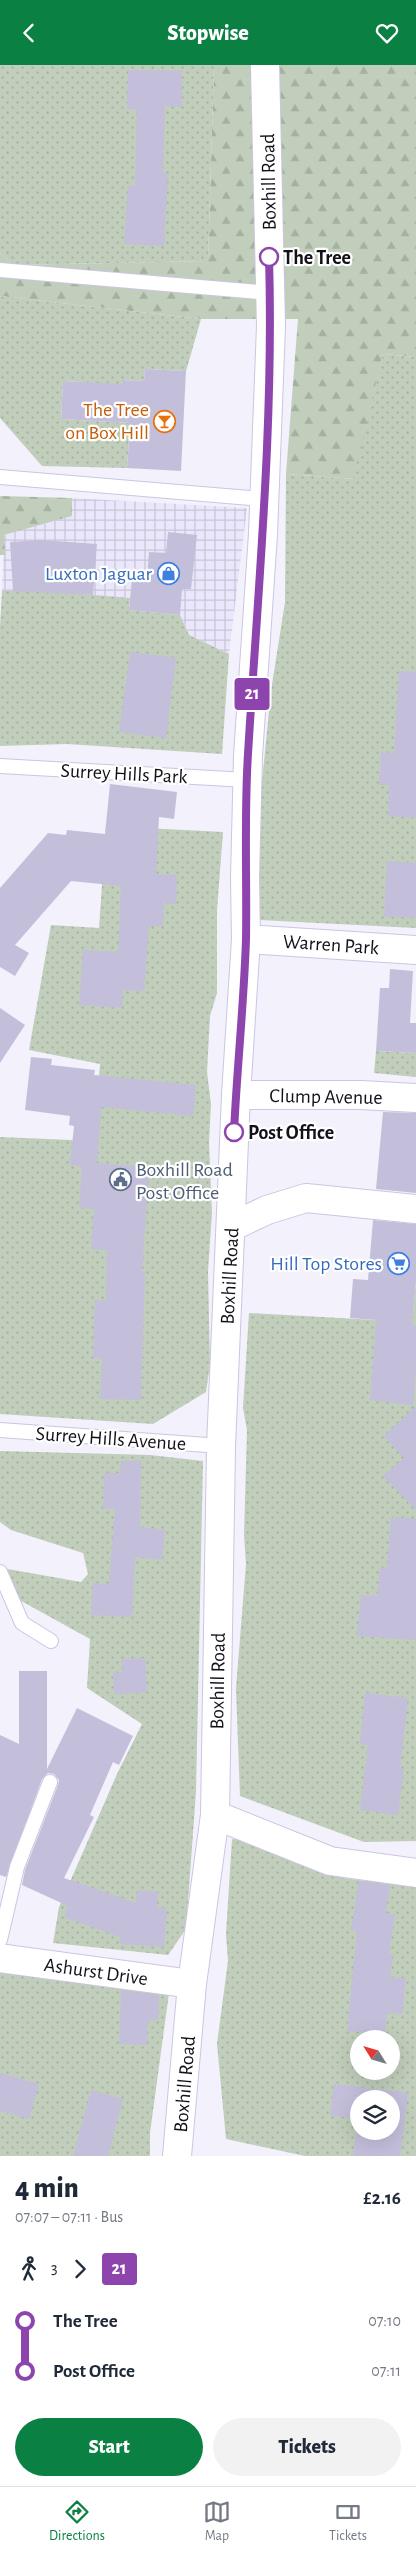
<!DOCTYPE html>
<html lang="en">
<head>
<meta charset="utf-8">
<style>
  :root { --surface:#fff; --page:#f2f2f3; --text:#1f2937; --muted:#747a83; --line:#e0e1e3; --accent:#0b8043 }
  body { margin:0; font-family:"Alegreya Sans",sans-serif; background:var(--page); color:var(--text); height:100vh; display:flex; flex-direction:column; font-size:19px; white-space:nowrap }
  * { box-sizing:border-box; margin:0 }
  p { font-size:16px; color:var(--muted) }
  .icon { flex:none; width:28px; height:28px; fill:none; stroke:currentColor; stroke-width:2; stroke-linecap:round; stroke-linejoin:round }
  .map { position:relative; height:2091px; overflow:hidden }
  .drawer { display:flex; flex-direction:column; background:var(--surface); flex:1 }
  .drawer>* { flex:none }
  .badge { padding:0 10px; border-radius:4px; font-size:18px; line-height:32px }
  .needle { width:32px; rotate:307deg }
  .fabs { position:absolute; left:350px; top:1965px; display:grid; gap:10px }
  .fabs a { display:grid; place-items:center; width:50px; height:50px; border-radius:50%; background:var(--surface); box-shadow:0 5px 20px #0002; font-size:25px }
  .map>.badge { position:absolute; translate:-50% -50%; box-shadow:0 0 0 2px #fff }
  .legs { display:flex; align-items:center; gap:8px; height:55px; padding:0 15px; font-size:16px }
  .legs p { margin-inline-start:auto }
  .overview { display:flex; align-items:center; justify-content:space-between; height:85px; padding:0 15px }
  h1 { font-size:28px; font-weight:800; line-height:38px }
  .button { display:flex; gap:10px; margin-top:auto; padding:10px 15px }
  .button a { flex:1; height:58px; border-radius:30px; background:var(--accent); color:#fff; font-size:20px; font-weight:800; line-height:58px; text-align:center }
  .button a+a { background:var(--page); color:var(--text) }
  ul { padding:0 15px; list-style:none }
  li { display:flex; align-items:center; gap:18px; height:50px; font-size:19px }
  li i { display:grid; place-items:center; width:8px; height:100%; margin:0 6px; background:currentColor }
  li i::after { content:''; width:12px; height:12px; margin:-6px; border:4px solid; border-radius:50%; background:var(--surface) }
  li p { margin-inline-start:auto }
  li:first-child i { background:linear-gradient(#0000 50%,currentColor 0) }
  li:last-child i { background:linear-gradient(currentColor 50%,#0000 0) }
  header { display:flex; justify-content:space-between; align-items:center; height:65px; padding:0 15px; background:var(--accent); color:#fff; font-size:22px; font-weight:800 }
  .tabs { display:flex; justify-content:space-around; align-items:center; height:70px; border-top:1px solid var(--line); background:var(--surface); font-size:14px; color:var(--muted) }
  .tabs a { display:grid; justify-items:center; gap:2px }
  .tabs .on { color:var(--accent) }
  .map>svg:first-child { display:block }
</style>
</head>
<body>
<header><svg class="icon" aria-label="back" viewBox="0 0 24 24"><path d="M15 5l-7 7 7 7"/></svg>Stopwise<svg class="icon" aria-label="heart" viewBox="0 0 24 24"><path d="M12 20l-8-8c-3-5 5-10 8-4 3-6 11-1 8 4z"/></svg></header>
<div class="map">
<svg width="416" height="2091" viewBox="0 0 416 2091">
  <defs>
    <pattern id="industrial-grid" width="8" height="8" patternUnits="userSpaceOnUse" patternTransform="scale(1.25)"><rect width="8" height="8" fill="#eae7fc"/><path d="M0 4h8M4 0v8" fill="none" stroke="#c8c5d7"/></pattern>
    <pattern id="forest-firs" width="22" height="20" patternUnits="userSpaceOnUse" patternTransform="scale(1.25)"><rect width="22" height="20" fill="#c0cebb"/><path d="M5 1l3.5 6h-7zM16 11l3.5 6h-7z" fill="#a4b0a0"/></pattern>
    <pattern id="garden-dots" width="8" height="8" patternUnits="userSpaceOnUse" patternTransform="scale(1.25)"><rect width="8" height="8" fill="#c0cebb"/><path d="M2 2h.1M6 6h.1" fill="none" stroke="#a4b0a0" stroke-width="1.8" stroke-linecap="round"/></pattern>
  </defs>
  <rect width="100%" height="100%" fill="#f2f1fc"/>
  <path fill="url(#industrial-grid)" d="M72,433l175,10 -18,146 -40,-19 -9,-20 -51,-5 1,-12 -128,-7 2,-56 68,-19z"/>
  <g fill="url(#forest-firs)">
    <path d="M214,0h202v292l-33,-3 -29,125 -68,-5 12,-155h-97l-201,-23v-43l13,12 195,-4z"/>
    <path d="M0,431l72,2v18l-68,19 1,20h-5z"/>
  </g>
  <g fill="url(#garden-dots)" fill-rule="evenodd">
    <path d="M0,0h214l-6,196 -195,4 -13,-12z"/>
    <path d="M0,231l201,23 -15,52 -41,-2 -1,12 -22,-1 -1,17 -39,-2 1,-13 -20,-1 -2,38 69,4 -3,45 -85,-2 -42,-48z"/>
    <path d="M383,289l33,3v571l-156,-8 -1,-108 12,-121 14,-89 1,-128 67,5z"/>
    <path d="M33,525l97,8 -1,12 51,5 9,20 40,19 -7,100 -155,-10 -67,2v-119l2,-36z"/>
    <path d="M106,761l117,6 -6,78v83l-7,23 -3,56 4,32 -2,38 3,71 -4,58 2,93 -4,28 -53,32 -153,-10v-277l94,4 6,-77 -71,-14 22,-125 48,3z"/>
    <path d="M376,986l40,2v24l-42,-4z"/>
    <path d="M416,1216v560l-52,1 -124,-46 -4,-108 10,-124 -2,-29 3,-105 -4,-22 6,-95 163,9z"/>
    <path d="M0,1386l150,4 53,6 -7,331 -10,137 -18,26 -115,-12 6,-36 58,-133 25,-50 -55,-36 3,-49 -76,-42 -12,-29 79,14 7,-8 -5,-21 -72,-23 -11,-8z"/>
    <path d="M232,1774l24,2 87,37 73,9v269h-111l-79,-17 -9,-95 11,-83 -2,-27zM359,1974h32v32h-32zM359,2034h32v32h-32z"/>
    <path d="M0,1906l169,22 -19,140v23h-150z"/>
  </g>
  <g fill="#c3bfdb" fill-rule="evenodd">
    <path d="M128,5l54,1v36l-17,-1 -2,67h5l-4,73 -40,-2 4,-58h7l2,-77h-10z"/>
    <path d="M145,304l41,2 -5,100 -54,-3 3,-45 -69,-4 2,-38 59,3v-4l22,1z"/>
    <path d="M168,467l29,3 -6,54h-9l-2,26 -51,-5 3,-31 15,1 2,-28 17,1z"/>
    <path d="M41,475l56,4 -4,51 -80,-4 -3,-49z"/>
    <path d="M130,587l46,6 -10,80 -47,-6z"/>
    <path d="M399,606l17,1v146l-28,-2 1,-31h-10l2,-33 13,1z"/>
    <path d="M110,719l67,8 -3,27 -15,-2 -3,57 21,1 -1,29 -12,-1 -1,23h-14l-5,65 -21,-1 -1,18 -43,-3 4,-55 35,2 3,-66 -50,-5 -56,64 14,8 -14,23 -15,-9v-79l48,-55 18,2 1,-5 38,4z"/>
    <path d="M387,796l29,2v55l-32,-2z"/>
    <path d="M390,904l23,2 -3,52h6v30l-40,-2 4,-63h9z"/>
    <path d="M0,943l25,17 -25,38z"/>
    <path d="M31,992l21,2 -1,6 44,5 -1,5 102,10 -3,31 -92,-9 -4,56 52,4 -7,105h3l-4,128 -41,-1 2,-41h-9l2,-58h11l1,-50 -16,-1 3,-40 -15,-1 3,-42 -12,-1 4,-39 -5,-1 1,-9 -45,-6z"/>
    <path d="M383,1047l33,1v80l-40,-4z"/>
    <path d="M373,1155l43,4v57l-4,44 4,1v42l-3,37 -43,-5 6,-80 -26,-2 3,-39 15,1z"/>
    <path d="M416,1341v104l-33,-34 21,-18 -20,-22z"/>
    <path d="M121,1396h20l-1,66 25,3 -3,30 -27,-3 -3,60 -41,-2 2,-32 16,1 6,-75h-12l1,-36h16z"/>
    <path d="M391,1452l25,2v121l-59,-4 4,-41 16,1 3,-29 7,1z"/>
    <path d="M145,1593l2,34 -33,2 -1,-21 10,-1 -2,-13z"/>
    <path d="M19,1606h28v98l30,-61 56,28 -14,29 -6,-3 -23,53 4,2 -30,61 72,25 2,-13 20,2 -1,15 10,1 -3,39 -44,-3v-7l-56,-20 4,-11 -46,-21 3,-15 33,-85 1,-5 -5,-6 -6,-1 -6,6 -36,98 -6,-2v-140l19,9z"/>
    <path d="M365,1628l43,5 -8,70 4,1 -6,46 -38,-5 8,-65 -8,-1z"/>
    <path d="M359,1816l31,4 -4,28 9,1 -6,40h4l-3,23 16,1 -4,36 -15,-1 -2,21 -38,-3 10,-100 -6,-1z"/>
    <path d="M121,1925l38,5 -1,24 -10,2 -1,24 -28,-1z"/>
    <path d="M0,2008l39,11 -10,35 -29,-8z"/>
    <path d="M334,2019l74,9 -8,63h-47l5,-37 -28,-4zM359,2034h32v32h-32z"/>
    <path d="M91,2025l32,9 -15,57h-35z"/>
  </g>
  <g fill="none" stroke-linecap="round" stroke-linejoin="round">
    <defs>
      <g id="lane">
        <path d="M0,205l270,23"/>
        <path d="M0,412l263,22"/>
        <path d="M0,701l247,14"/>
        <path d="M0,1365l221,16"/>
        <path d="M0,1507l22,51 29,18"/>
        <path d="M0,1875l17,-73 33,-85"/>
      </g>
      <g id="street">
        <path d="M246,874l170,11"/>
        <path d="M236,1030h125l55,3"/>
        <path d="M231,1162l36,-17 39,-12 110,11"/>
        <path d="M215,1750l115,46 86,12"/>
        <path d="M0,1893l192,26"/>
        <path d="M177,2091l15,-172 23,-169 6,-369 15,-351 10,-156 -1,-61 3,-122 15,-222 8,-208 -6,-261"/>
      </g>
    </defs>
    <use href="#lane" stroke="#cbc6e2" stroke-width="16"/>
    <use href="#street" stroke="#cbc6e2" stroke-width="30"/>
    <use href="#lane" stroke="#fff" stroke-width="14"/>
    <use href="#street" stroke="#fff" stroke-width="28"/>
  </g>
  <g fill="none" stroke-linecap="round" stroke-linejoin="round">
    <defs>
      <path id="line-1" d="M234,1067c3,-65 10,-129 12,-193 1,-62 -2,-124 2,-185 10,-166 26,-331 21,-497"/>
    </defs>
    <use href="#line-1" stroke="#fff" stroke-width="11"/>
    <use href="#line-1" stroke="#8e44ad" stroke-width="8"/>
  </g>
  <defs>
    <symbol id="bar-ring" viewBox="-11 -11 22 22"><circle r="9.5" fill="#fff" stroke="#e8710a" stroke-width="1.5"/><path d="M-6-5H6L.8 .8V4.5H3.5V6h-7V4.5H-.8V.8Z" fill="#e8710a"/></symbol>
    <symbol id="shop-ring" viewBox="-11 -11 22 22"><circle r="9.5" fill="#fff" stroke="#3f7fe0" stroke-width="1.5"/><path d="M-5-2.5h2.3a2.7 3.5 0 0 1 5.4 0H5L5.5 6h-11ZM-1.5-2.5h3a1.5 2.3 0 0 0-3 0Z" fill="#3f7fe0"/></symbol>
    <symbol id="civic-ring" viewBox="-11 -11 22 22"><circle r="9.5" fill="#fff" stroke="#5c6f8a" stroke-width="1.5"/><path d="M-.6-6.5H3V-4.5H.6V-3L4-1V1h2V6H-6V1h2V-1L-.6-3ZM-1.2 2.5V6h2.4V2.5Z" fill="#5c6f8a"/></symbol>
    <symbol id="supermarket-ring" viewBox="-11 -11 22 22"><circle r="9.5" fill="#fff" stroke="#3f7fe0" stroke-width="1.5"/><path d="M-6-5.5h2.5l.6 2H6L4.5 2H-2.5L-4.4-4H-6ZM-1.5 3.2a1.3 1.3 0 1 0 .1 0ZM3 3.2a1.3 1.3 0 1 0 .1 0Z" fill="#3f7fe0"/></symbol>
  </defs>
  <g fill-rule="evenodd">
    <use href="#bar-ring" x="152" y="344" width="25" height="25"/>
    <use href="#shop-ring" x="156" y="496" width="25" height="25"/>
    <use href="#civic-ring" x="108" y="1102" width="25" height="25"/>
    <use href="#supermarket-ring" x="386" y="1186" width="25" height="25"/>
  </g>
  <g fill="#fff" stroke="#8e44ad" stroke-width="2.5">
    <circle cx="269" cy="192" r="9"/>
    <circle cx="234" cy="1067" r="9"/>
  </g>
  <g text-anchor="middle" stroke-width="4.5" stroke-linejoin="round" paint-order="stroke">
    <g font-size="20" fill="#121019" stroke="#fff">
      <text transform="translate(268 117) rotate(-91)" y="7">Boxhill Road</text>
      <text transform="translate(124 708) rotate(3)" y="7">Surrey Hills Park</text>
      <text transform="translate(331 879) rotate(4)" y="7">Warren Park</text>
      <text transform="translate(326 1031) rotate(1)" y="7">Clump Avenue</text>
      <text transform="translate(229 1211) rotate(-87)" y="7">Boxhill Road</text>
      <text transform="translate(111 1373) rotate(4)" y="7">Surrey Hills Avenue</text>
      <text transform="translate(217 1616) rotate(-89)" y="7">Boxhill Road</text>
      <text transform="translate(96 1906) rotate(8)" y="7">Ashurst Drive</text>
      <text transform="translate(184 2019) rotate(-85)" y="7">Boxhill Road</text>
    </g>
    <g font-size="20" font-weight="bold" fill="#121019" stroke="#fff" text-anchor="start">
      <text x="283" y="199">The Tree</text>
      <text x="248" y="1074">Post Office</text>
    </g>
    <g font-size="20" fill="#c56008" stroke="#fff" text-anchor="end">
      <text x="149" y="351">The Tree<tspan x="149" dy="23">on Box Hill</tspan></text>
    </g>
    <g font-size="20" fill="#366cbe" stroke="#fff" text-anchor="end">
      <text x="152" y="515">Luxton Jaguar</text>
      <text x="382" y="1205">Hill Top Stores</text>
    </g>
    <g font-size="20" fill="#4e5e75" stroke="#fff" text-anchor="start">
      <text x="136" y="1111">Boxhill Road<tspan x="136" dy="23">Post Office</tspan></text>
    </g>
  </g>
</svg>
<div class="fabs">
<a><svg class="needle" viewBox="-14 -14 28 28"><path d="M0-13l5 13h-10z" fill="#e53935"/><path d="M0 13l5-13h-10z" fill="#747a83"/></svg></a>
<a><svg class="icon" aria-label="layers" viewBox="0 0 24 24"><path d="M12 4l9 5-9 5-9-5zM3 14l9 5 9-5"/></svg></a>
</div>
<b class="badge" style="left:252px;top:629px;background:#8e44ad;color:#fff">21</b>
</div>
<section class="drawer">
<div class="overview"><div><h1>4 min</h1><p>07:07 – 07:11 · Bus</p></div><b>£2.16</b></div>
<div class="legs"><svg class="icon" aria-label="walk" viewBox="0 0 24 24"><circle cx="13" cy="4" r="2"/><path d="M13 8l-2 6 4 7M11 14l-3 7M7 12l3-4h3l4 4"/></svg>3<svg class="icon" aria-label="forward" viewBox="0 0 24 24"><path d="M9 5l7 7-7 7"/></svg><b class="badge" style="background:#8e44ad;color:#fff">21</b></div>
<ul>
<li><i style="color:#8e44ad"></i><b>The Tree</b><p>07:10</p></li>
<li><i style="color:#8e44ad"></i><b>Post Office</b><p>07:11</p></li>
</ul>
<div class="button"><a>Start</a><a>Tickets</a></div>
</section>
<nav class="tabs">
<a class="on"><svg class="icon" aria-label="directions" viewBox="0 0 24 24"><path d="M12 3l9 9-9 9-9-9zM9 14v-3h6M13 9l2 2-2 2"/></svg>Directions</a>
<a><svg class="icon" aria-label="map" viewBox="0 0 24 24"><path d="M3 6l6-2 6 2 6-2v14l-6 2-6-2-6 2zM9 4v14M15 6v14"/></svg>Map</a>
<a><svg class="icon" aria-label="tickets" viewBox="0 0 24 24"><path d="M3 7h18v10H3zM15 7v10"/></svg>Tickets</a>
</nav>
</body>
</html>
